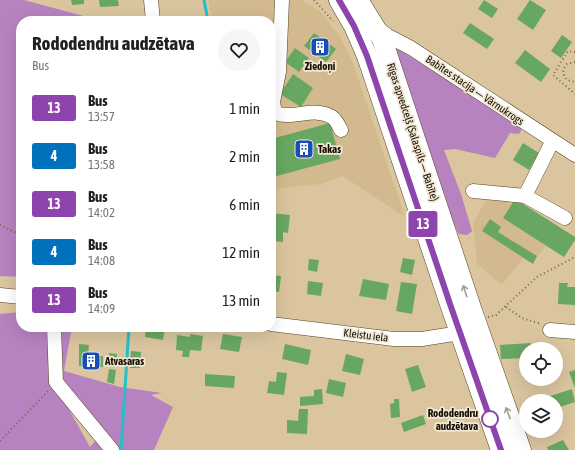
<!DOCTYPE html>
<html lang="en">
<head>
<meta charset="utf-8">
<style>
  :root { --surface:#fff; --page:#f6f6f6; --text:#202124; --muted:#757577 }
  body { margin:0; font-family:"Asap Condensed",sans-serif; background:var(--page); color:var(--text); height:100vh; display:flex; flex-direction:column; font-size:15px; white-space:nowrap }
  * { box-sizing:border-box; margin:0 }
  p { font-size:13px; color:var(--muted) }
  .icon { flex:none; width:22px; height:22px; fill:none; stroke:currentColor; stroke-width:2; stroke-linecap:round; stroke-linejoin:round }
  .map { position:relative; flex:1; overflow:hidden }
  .side { position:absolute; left:16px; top:16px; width:260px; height:316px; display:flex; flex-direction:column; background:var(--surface); border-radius:16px; box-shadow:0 4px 16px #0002 }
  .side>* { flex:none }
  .badge { padding:0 8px; border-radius:3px; font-size:14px; line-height:26px }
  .controls { position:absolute; left:519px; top:342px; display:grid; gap:8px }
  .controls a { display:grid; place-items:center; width:44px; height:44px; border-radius:50%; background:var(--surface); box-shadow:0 4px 16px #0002; font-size:20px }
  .map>.badge { position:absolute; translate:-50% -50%; box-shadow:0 0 0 2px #fff }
  .round { display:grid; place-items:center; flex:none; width:42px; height:42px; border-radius:21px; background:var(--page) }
  .summary { display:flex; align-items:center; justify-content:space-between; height:68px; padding:0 16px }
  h1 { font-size:19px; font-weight:700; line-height:30px }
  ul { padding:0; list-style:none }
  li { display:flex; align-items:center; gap:12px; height:48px; padding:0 16px }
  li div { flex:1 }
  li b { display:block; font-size:15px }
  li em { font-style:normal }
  li .badge { min-width:44px; font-weight:700; text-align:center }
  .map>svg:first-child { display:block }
</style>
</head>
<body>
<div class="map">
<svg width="575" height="450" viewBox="0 0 575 450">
  <rect width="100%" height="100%" fill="#dac59f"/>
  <g fill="#d3ba8e">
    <path d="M208,0h94l18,11 20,26 12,23 53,157 -62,-41 -22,8 -50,5v-168h-58z"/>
    <path d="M497,196l14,9 4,-6 60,38v3l-11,17 -18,-11 -9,10 -4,8 -10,-6 -21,27 -25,-21 -4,-41 15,-26z"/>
  </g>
  <g fill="#b782c0">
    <path d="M0,0h24l78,21h-81v256l-21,-1z"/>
    <path d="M398,49l123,78v4l-2,3 -9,-1 -15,25 -40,-9 -11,1 17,44 11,37 -5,4 -8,-1 -4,-8 -32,-88 -27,-86z"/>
    <path d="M21,312v15h25l6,52 38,68 12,-14 -40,-50 -5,-56h15l-8,44 56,16 42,6 -11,2 22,12 -19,43h-154v-136z"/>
  </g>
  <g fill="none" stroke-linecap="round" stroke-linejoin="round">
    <g stroke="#24bfc9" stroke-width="3">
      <path d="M204,0l4,21"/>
      <path d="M121,450l8,-123"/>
    </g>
  </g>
  <g fill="#68a762">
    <path d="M71,0h13v4l-12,1z"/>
    <path d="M99,0h19l1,6 -19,1z"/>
    <path d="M484,0l14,9 -6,9 -14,-9z"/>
    <path d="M530,0l16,10 -13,20 -16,-11z"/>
    <path d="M470,23l24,16 -7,10 -24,-16z"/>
    <path d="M314,33l22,16 -10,13 -22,-16z"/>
    <path d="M562,35l10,7 -11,16 -10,-7z"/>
    <path d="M295,48l14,10 -10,14 -14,-10z"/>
    <path d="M525,50l25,19 -9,13 -26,-19z"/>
    <path d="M293,74l20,14 -12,19 -21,-13z"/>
    <path d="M330,123l10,36 -67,18 -2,-7v-31z"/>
    <path d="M523,143l16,10 -10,17 -16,-10z"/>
    <path d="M515,199l60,38v3l-11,17 -61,-39z"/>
    <path d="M271,213l19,2 -2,18 -5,-1v10l-11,-1z"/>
    <path d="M490,219l11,8 -3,5 39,24 -4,8 -51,-33z"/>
    <path d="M403,258l12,2 -3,15 -12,-3z"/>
    <path d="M309,259l10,1 -2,12 -9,-2z"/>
    <path d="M271,275l10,1 -2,16 -8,-1z"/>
    <path d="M363,279l26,5 -3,16 -27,-4z"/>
    <path d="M308,281l15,2 -2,13 -14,-2z"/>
    <path d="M401,282l16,2 -5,30 -16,-3z"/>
    <path d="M559,283h9l-1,4h8v18l-17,-1z"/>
    <path d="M146,327h19l-2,13 -18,-3z"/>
    <path d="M190,334l13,2 -2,15 -11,-1 -1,7h-7l1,-6 -7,-1 1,-15 13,2z"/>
    <path d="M223,334l19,3 -3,15 -19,-3z"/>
    <path d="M531,343l1,6h-6v9l-25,1 -1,-14z"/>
    <path d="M79,344l10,1 -1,10 15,1v11l-24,-1z"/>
    <path d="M285,344l26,6 -3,15 -26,-6z"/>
    <path d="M131,351l10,1 -1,16h-10z"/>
    <path d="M109,353l8,1 -1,13 -8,-1z"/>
    <path d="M346,354l18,5 -4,16 -18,-4z"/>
    <path d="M418,365l8,22 -14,5 -7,-23z"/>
    <path d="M109,369l7,1 -2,14 -7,-2z"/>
    <path d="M575,370v18l-6,-16z"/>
    <path d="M277,372l10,1 -3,22 -17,-2 2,-12 7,1z"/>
    <path d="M205,374l30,2 -1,12 -29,-2z"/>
    <path d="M329,379l17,4 -3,14 -17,-4z"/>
    <path d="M322,389l1,15 -23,2v-9l14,-1v-6z"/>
    <path d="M572,389l3,13 -15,5 -1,-4 -3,1v-3h-17l-1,-1z"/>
    <path d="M394,399h5l1,18 -9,1 -1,-14 4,-1z"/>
    <path d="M299,409h9l-1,25 -20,-1v-13l11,1z"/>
    <path d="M423,415l3,9 -22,8 -3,-9z"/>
    <path d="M563,440l6,10h-21l-1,-3z"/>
  </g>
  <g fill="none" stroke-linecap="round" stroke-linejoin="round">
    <defs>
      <g id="minor">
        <path d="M151,0l2,21"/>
        <path d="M282,0l-3,72 -6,30 2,11c18,7 39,-7 57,4 3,2 7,9 9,13"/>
        <path d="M377,28l11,8 23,12 164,107"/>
        <path d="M473,191l52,5 40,22"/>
        <path d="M525,196l27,-54"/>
        <path d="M0,295l21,2"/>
        <path d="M271,324l123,15h28l38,-6"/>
        <path d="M54,327l2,55 56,68"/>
        <path d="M550,330l25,2"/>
      </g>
      <g id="highway">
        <path d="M339,0l15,26 13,30 83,248 51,146"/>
        <path d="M358,0l24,39 90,272 49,139"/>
      </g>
    </defs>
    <use href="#minor" stroke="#53411e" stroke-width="15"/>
    <use href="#highway" stroke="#53411e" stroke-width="21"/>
    <g stroke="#73654d" stroke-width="2" stroke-dasharray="1 3" stroke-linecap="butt">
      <path d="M314,0l19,21"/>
      <path d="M575,52l-7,-1 -15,24 22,19"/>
      <path d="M575,62l-8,2c-5,5 -5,10 0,16l8,2"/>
      <path d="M0,225l21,10"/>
      <path d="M506,307l16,11 19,6"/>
      <path d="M488,317l8,-2 41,-38 38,-20"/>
      <path d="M0,441l49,-51"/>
    </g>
    <use href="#minor" stroke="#fff" stroke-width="14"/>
    <use href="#highway" stroke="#fff" stroke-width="20"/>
  </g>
  <defs><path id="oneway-shaft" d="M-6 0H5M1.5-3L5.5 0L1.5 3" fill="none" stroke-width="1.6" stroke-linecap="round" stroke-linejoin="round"/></defs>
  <g stroke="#a19f9a">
    <use href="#oneway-shaft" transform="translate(465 291) rotate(-108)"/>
    <use href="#oneway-shaft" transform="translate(508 413) rotate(-110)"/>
  </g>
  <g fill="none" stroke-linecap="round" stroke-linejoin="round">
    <defs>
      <path id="line" d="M339,0l15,26 13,30 83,248 51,146"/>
    </defs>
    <use href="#line" stroke="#fff" stroke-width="9"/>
    <use href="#line" stroke="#8e44ad" stroke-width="6"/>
  </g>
  <defs>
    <symbol id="building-square" viewBox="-11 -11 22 22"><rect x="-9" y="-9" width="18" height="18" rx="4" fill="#164db9" stroke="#f2e7d4"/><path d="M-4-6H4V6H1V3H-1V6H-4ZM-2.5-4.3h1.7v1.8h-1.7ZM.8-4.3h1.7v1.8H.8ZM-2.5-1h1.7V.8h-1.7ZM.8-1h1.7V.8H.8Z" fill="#fff"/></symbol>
  </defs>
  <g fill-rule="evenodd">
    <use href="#building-square" x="309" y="36" width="22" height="22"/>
    <use href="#building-square" x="293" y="138" width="22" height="22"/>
    <use href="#building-square" x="80" y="350" width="22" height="22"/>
  </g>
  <circle fill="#fff" stroke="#8e44ad" stroke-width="2" cx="490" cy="419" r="8"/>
  <g text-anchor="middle" stroke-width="3.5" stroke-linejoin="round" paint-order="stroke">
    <g font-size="11" font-weight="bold" fill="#150e02" stroke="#f2e7d4" text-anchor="start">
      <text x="320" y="70" text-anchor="middle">Ziedoņi</text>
      <text x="318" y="153">Takas</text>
      <text x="105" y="365">Atvasaras</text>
    </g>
    <g font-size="11" fill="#150e02" stroke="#f2e7d4">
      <text transform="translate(475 90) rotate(34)" y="4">Babītes stacija — Vārnukrogs</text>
      <text transform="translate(413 132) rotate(72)" y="4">Rīgas apvedceļš (Salaspils — Babīte)</text>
      <text transform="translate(366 335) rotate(7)" y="4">Kleistu iela</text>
    </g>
    <g font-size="11" font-weight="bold" fill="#150e02" stroke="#f2e7d4" text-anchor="end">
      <text x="478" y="417">Rododendru<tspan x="478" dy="13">audzētava</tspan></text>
    </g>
  </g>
</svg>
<div class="controls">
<a><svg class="icon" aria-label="locate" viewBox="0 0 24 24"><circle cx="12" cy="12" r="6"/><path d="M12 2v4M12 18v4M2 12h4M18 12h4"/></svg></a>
<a><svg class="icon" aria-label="layers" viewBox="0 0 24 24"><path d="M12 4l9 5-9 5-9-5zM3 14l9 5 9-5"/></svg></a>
</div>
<b class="badge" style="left:423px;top:224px;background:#8e44ad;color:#fff">13</b>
<section class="side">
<div class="summary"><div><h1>Rododendru audzētava</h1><p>Bus</p></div><a class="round"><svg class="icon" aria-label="heart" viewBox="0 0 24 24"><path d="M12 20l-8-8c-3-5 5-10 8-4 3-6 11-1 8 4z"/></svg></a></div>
<ul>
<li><span class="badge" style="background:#8e44ad;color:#fff">13</span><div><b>Bus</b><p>13:57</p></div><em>1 min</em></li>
<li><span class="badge" style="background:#0072bc;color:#fff">4</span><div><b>Bus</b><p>13:58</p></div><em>2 min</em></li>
<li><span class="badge" style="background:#8e44ad;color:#fff">13</span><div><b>Bus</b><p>14:02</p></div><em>6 min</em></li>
<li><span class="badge" style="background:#0072bc;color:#fff">4</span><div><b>Bus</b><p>14:08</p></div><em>12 min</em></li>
<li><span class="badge" style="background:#8e44ad;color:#fff">13</span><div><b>Bus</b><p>14:09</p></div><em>13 min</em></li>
</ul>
</section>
</div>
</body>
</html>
